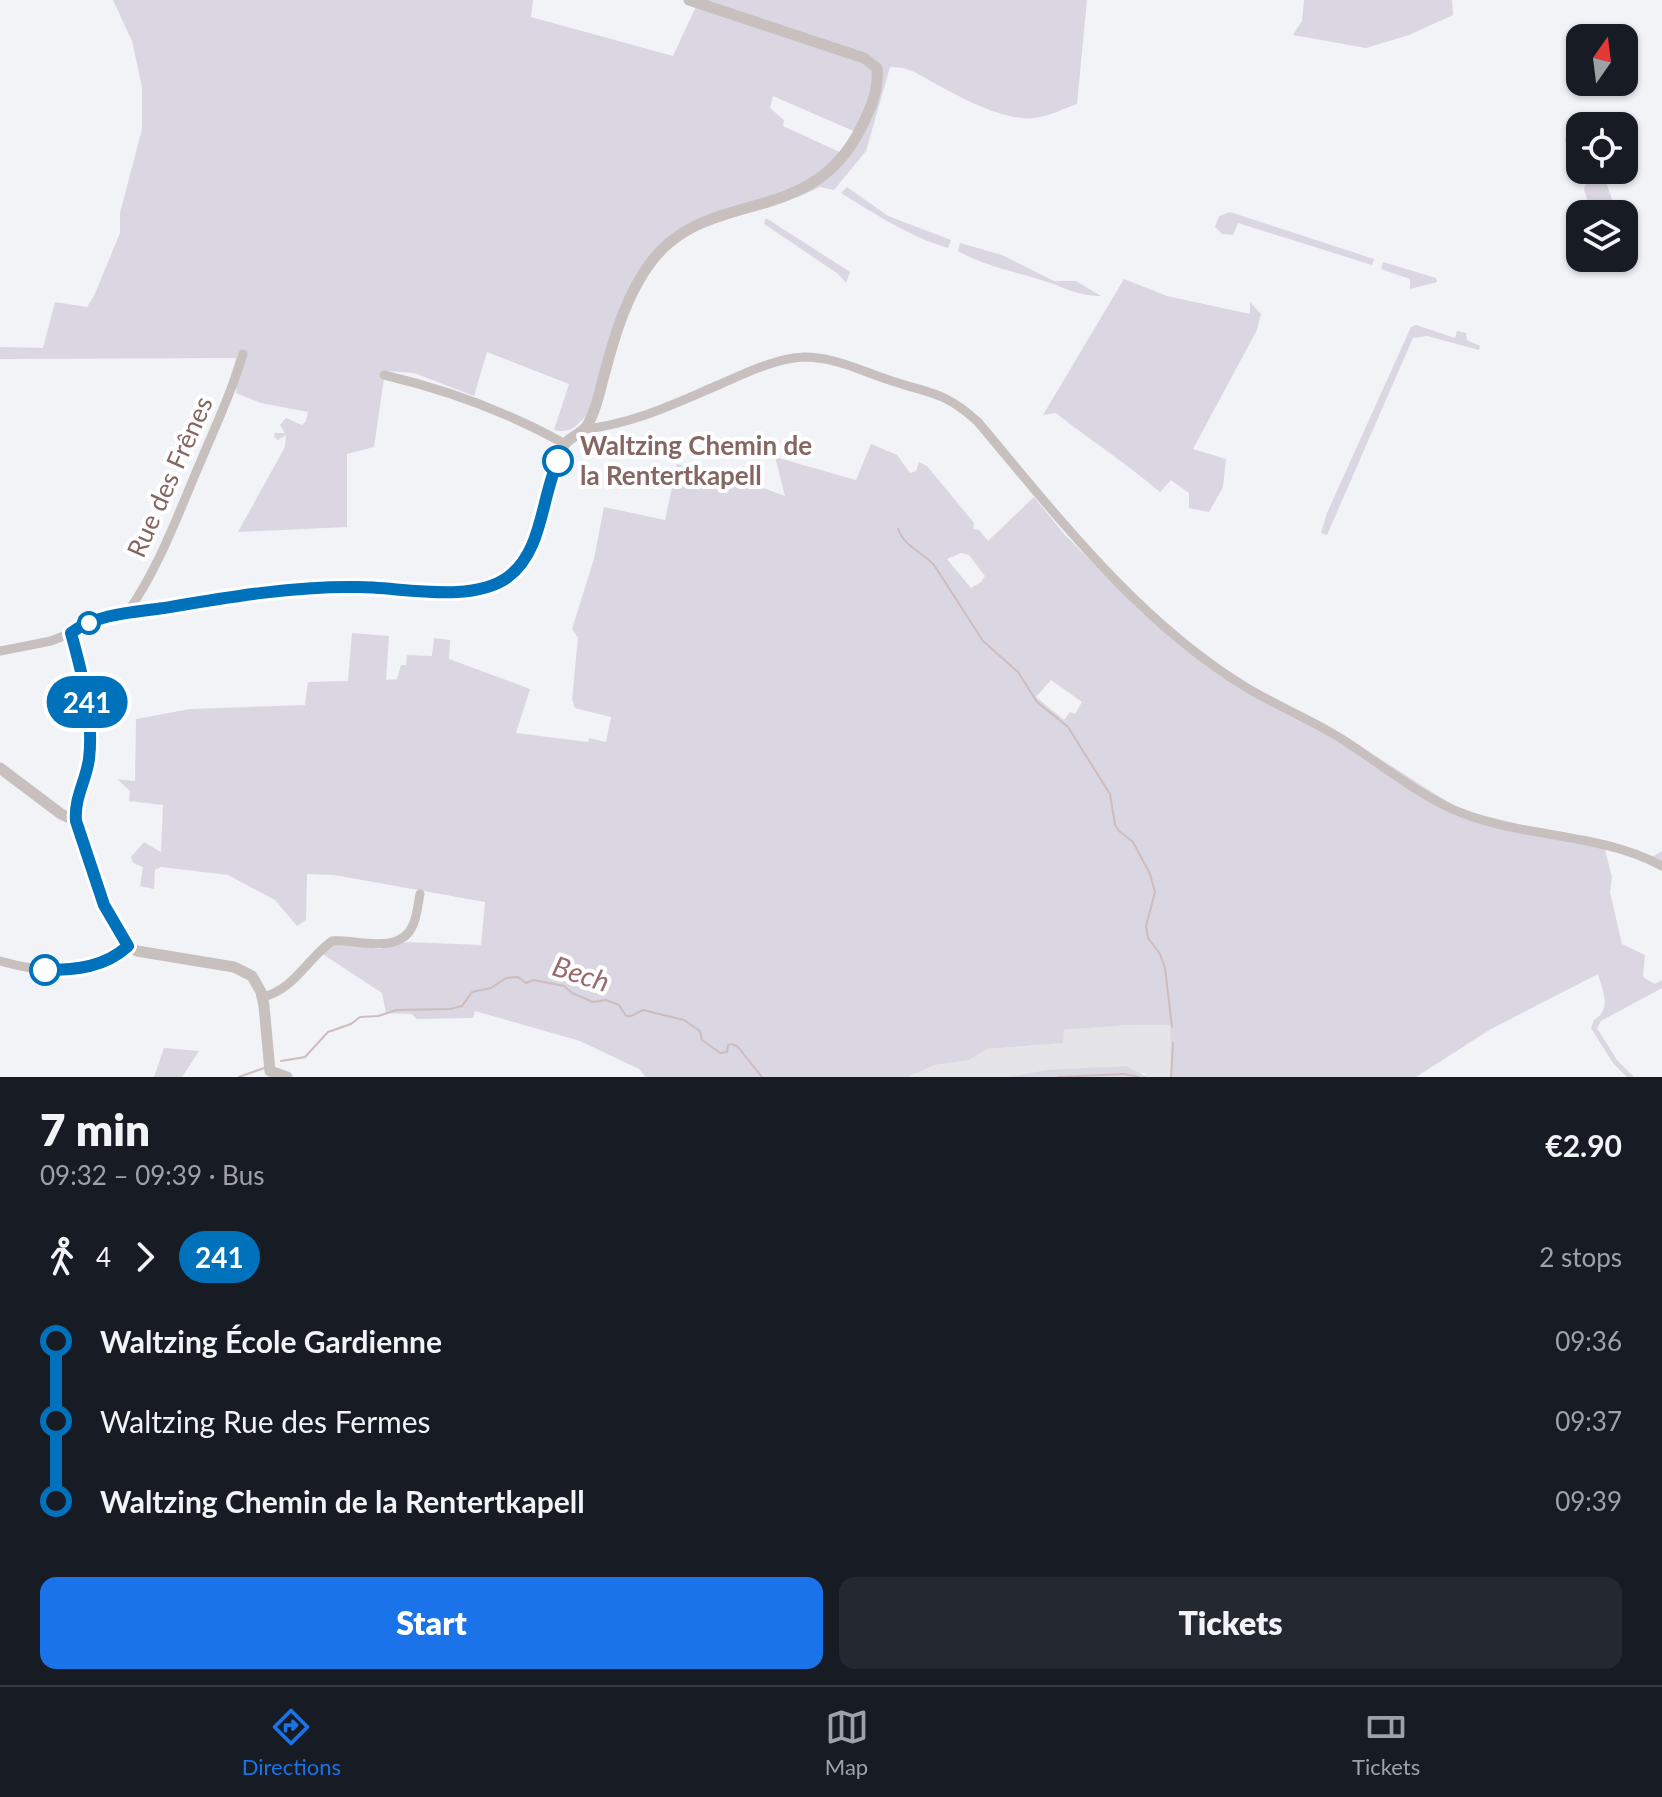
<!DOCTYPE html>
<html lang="en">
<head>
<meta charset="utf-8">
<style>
  :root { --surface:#171b24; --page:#242831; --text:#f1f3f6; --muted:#9ea1a6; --line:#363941; --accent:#1a73e8 }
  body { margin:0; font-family:Lato,sans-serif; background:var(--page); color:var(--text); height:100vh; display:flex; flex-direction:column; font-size:30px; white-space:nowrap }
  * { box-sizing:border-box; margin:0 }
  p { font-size:26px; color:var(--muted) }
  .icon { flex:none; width:44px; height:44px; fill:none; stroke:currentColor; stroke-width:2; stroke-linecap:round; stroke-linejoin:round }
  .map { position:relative; height:1077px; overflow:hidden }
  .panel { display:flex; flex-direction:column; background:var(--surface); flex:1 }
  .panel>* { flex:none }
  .badge { padding:0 16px; border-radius:26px; font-size:28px; line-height:52px }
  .needle { width:52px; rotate:14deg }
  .fabs { position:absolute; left:1566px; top:24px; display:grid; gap:16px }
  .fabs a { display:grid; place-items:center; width:72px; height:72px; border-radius:16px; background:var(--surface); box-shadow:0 2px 6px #0004; font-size:40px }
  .map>.badge { position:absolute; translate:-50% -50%; box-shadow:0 0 0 4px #fff }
  .legs { display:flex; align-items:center; gap:12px; height:88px; padding:0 40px; font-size:26px }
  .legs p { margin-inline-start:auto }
  .summary { display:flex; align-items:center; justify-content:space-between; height:136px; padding:0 40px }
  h1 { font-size:44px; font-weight:800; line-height:60px }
  .primary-button { display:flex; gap:16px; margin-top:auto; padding:16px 40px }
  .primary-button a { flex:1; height:92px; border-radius:16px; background:var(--accent); color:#fff; font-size:32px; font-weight:800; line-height:92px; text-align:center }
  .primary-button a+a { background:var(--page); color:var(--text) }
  ul { padding:0 40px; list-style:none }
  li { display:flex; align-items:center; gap:28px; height:80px; font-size:30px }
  li i { display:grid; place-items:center; width:12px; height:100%; margin:0 10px; background:currentColor }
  li i::after { content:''; width:20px; height:20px; margin:-10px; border:6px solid; border-radius:50%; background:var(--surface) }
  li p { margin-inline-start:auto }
  li:first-child i { background:linear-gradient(#0000 50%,currentColor 0) }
  li:last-child i { background:linear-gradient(currentColor 50%,#0000 0) }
  .tab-bar { display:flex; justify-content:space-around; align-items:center; height:112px; border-top:2px solid var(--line); background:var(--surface); font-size:22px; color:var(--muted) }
  .tab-bar a { display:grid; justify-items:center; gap:4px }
  .tab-bar .current { color:var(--accent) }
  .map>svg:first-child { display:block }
</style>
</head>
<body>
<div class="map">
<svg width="1662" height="1077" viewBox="0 0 1662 1077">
  <rect width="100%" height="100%" fill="#f1f3f6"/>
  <path fill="#e5e4e6" d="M1129,1025h41l1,52h-23l-4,-4 -98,-3 -39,7h-99l27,-12 34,-5 19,-11 74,-6 1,-13z"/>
  <g fill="#dad7e2" fill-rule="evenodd">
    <path d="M113,0h420l-2,17 142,39 26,-56h388l-10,104c-14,5 -28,12 -42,14 -29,4 -74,-20 -99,-34 -16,-9 -28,-18 -46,-17l-24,84 -32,39 -14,-3c-42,21 -90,27 -132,48 -49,23 -81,130 -99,178 -12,11 -16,21 -35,17l15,-46 -82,-32 -13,44 -60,-23 -29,-2 -11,76 -27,7v73l-109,5 47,-85 1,-12 -8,5 -4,-3 1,-4h10l-5,-8 6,-7 16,7 4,-4 2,-9 -47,-9 -25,-10 1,-4 -11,3 10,-34 -236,1v-12l43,1 12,-46 32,5 7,-11 26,-63v-20l22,-84v-42l-10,-46zM773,96l85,37 -14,21 -61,-28 1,-6 -14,-12z"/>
    <path d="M1304,0h148l1,15 -44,20 -43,13 -73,-13 9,-14z"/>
    <path d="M1568,126h15h-3v44h22l15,44h-26l-7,-25 4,-13 -9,-2 -14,-33z"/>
    <path d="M847,187l41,29 63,24 -3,8c-38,-11 -73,-34 -107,-55z"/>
    <path d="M1230,212l144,47 -2,6 -134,-42 -5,12 -11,-1 -7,-7 4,-11z"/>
    <path d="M766,218l84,54 -4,11 -9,-10 -73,-49z"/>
    <path d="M960,243l42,12 52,26h22l25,15c-19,0 -32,-6 -48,-12 -33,-12 -65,-16 -95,-33z"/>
    <path d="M1383,262l53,16 1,4 -27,7v-10l-29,-10z"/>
    <path d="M1124,279l43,17 83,18v-12l11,12 -4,16 -64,119 33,10 -3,28 -14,25 -20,-4v-15l-18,-13 -11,12c-34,-29 -70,-52 -104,-79l-13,2z"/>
    <path d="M1416,325l39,13 2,-7 9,2 1,7 13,6 -1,4 -52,-14 -14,2 -86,197 -6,-2 6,-20 84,-186z"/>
    <path d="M871,444l26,11 13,18 6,-2 3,-9 8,4 47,57 -1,6 6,1 9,11 46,-44 31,38 66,66 110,87 39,23 64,25 107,68 18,8 183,45 10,-6v19l-29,-15 -28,-5 7,27 -2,15 12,52 23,11 -2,22 12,7 7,-4v8l-61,33 -4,7 20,32 17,17h-7l-14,-14 -22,-35 3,-8c18,-11 9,-28 4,-46l-107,55 -75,48h-245l-1,-52h-41l-65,5 -1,13 -75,6 -19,11 -34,5 -27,12h-262l-7,-8 -59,-28 -105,-30 -2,7 -57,1 -4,-5 -26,-1 -4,-20 -61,-40 11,-8 11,-2 36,6 28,-7 74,3 4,-43 -151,-27 -27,-1 -1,46 -9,6 -22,-26 -47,-25 -67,-8 -6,3 -1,19 -14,-3 3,-19 -10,-4 -2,-6 13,-15 17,10 2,-47 -34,-4 1,-10 -13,-12 18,2 1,-62 54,-10 115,-4 3,-23 40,-1 4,-48 37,3 -3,44 11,-1 4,-14h5l1,-10 25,1 2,-18 16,2 -1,19 81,30 -14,44 72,9 1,-4 17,4 5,-25 -36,-9 -3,-9 6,-61 -6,-9 22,-70 10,-52 61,13 12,-56 65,16 43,16 -10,-39 81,23zM961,553l8,2 16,21 -4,6 -10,6 -24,-29zM1051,680l31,22 -7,12 -5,-2 -6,8 -28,-23z"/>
    <path d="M164,1048l35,3 -17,26h-28z"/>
    <path d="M1126,1066l22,11h-141l39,-7z"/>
  </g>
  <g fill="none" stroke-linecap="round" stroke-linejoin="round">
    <g stroke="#cebcbe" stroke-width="2">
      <path d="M898,529c7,18 24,23 36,36l49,76 35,31 19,30 31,25 42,67 5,31 4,6 14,11 17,32 5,18 -9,34 2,12 12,16 5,14 7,59"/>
      <path d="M281,1061l24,-4 23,-25 23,-8 9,-7 18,-1 19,-6 53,-1 12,-3 10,-14 19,-4 15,-10 12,-1 8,6 8,-3 30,6 8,7 21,9 13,-2 13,5 7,11h5l12,-6 41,10 16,11 2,9 18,13 7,-1 1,-7 4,-1 6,3 24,30"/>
      <path d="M239,1077l25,-9"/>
      <path d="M1058,1077l66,-3 15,3"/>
      <path d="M1171,1077l2,-34"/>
    </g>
    <g stroke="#c8c0bf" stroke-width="9">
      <path d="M384,375c64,15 124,37 181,69"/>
      <path d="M585,429c49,-5 93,-27 138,-46 25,-11 54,-25 81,-26 32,0 59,15 88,24 39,13 54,11 86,41 80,95 159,198 266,264 32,20 69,34 101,55 35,23 69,50 107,68 67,30 145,22 210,57"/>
      <path d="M127,613c32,-45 51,-99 73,-150 15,-36 32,-71 43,-109"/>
      <path d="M0,651l51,-10 20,-8"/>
      <path d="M0,961c43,12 93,17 128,-15"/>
      <path d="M262,997c31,-6 45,-38 70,-56 25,-2 68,15 81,-16 4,-9 5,-21 7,-31"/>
    </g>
    <g stroke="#c8c0bf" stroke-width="11">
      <path d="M0,768l61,46 15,7"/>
      <path d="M287,1077l-17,-6 -6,-65 -3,-14 -9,-16 -18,-9 -97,-16c-34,-18 -47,-95 -61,-130 -2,-22 10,-40 13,-62 5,-42 -7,-86 -18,-126 23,-19 64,-20 92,-25 64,-11 127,-20 192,-21 40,0 82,10 121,2 63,-13 56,-65 75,-112 4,-10 8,-24 14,-33 7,-9 18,-10 23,-20 9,-15 12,-35 17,-52 10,-38 22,-78 46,-110 58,-77 160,-31 211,-136 9,-18 17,-37 15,-58l-13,-10 -175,-58"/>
    </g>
  </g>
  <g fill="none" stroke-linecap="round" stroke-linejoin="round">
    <defs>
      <path id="line-1" d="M45,970c32,0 60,-3 83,-24l-24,-41 -28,-84c-2,-23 10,-40 13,-62 5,-42 -7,-86 -18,-126 24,-19 64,-21 93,-25 65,-11 129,-22 194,-21 43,0 113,17 150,-10 35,-26 33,-79 50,-116"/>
    </defs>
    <use href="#line-1" stroke="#fff" stroke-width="18"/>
    <use href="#line-1" stroke="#0072bc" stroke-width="12"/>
  </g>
  <g fill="#fff" stroke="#0072bc" stroke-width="4">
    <circle cx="558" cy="461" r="14"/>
    <circle cx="89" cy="623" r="10"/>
    <circle cx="45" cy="970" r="14"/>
  </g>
  <g text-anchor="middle" stroke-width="8" stroke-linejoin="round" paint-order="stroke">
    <g font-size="26" font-weight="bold" fill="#856662" stroke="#fff" text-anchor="start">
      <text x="580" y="455">Waltzing Chemin de<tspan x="580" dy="30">la Rentertkapell</tspan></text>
    </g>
    <g font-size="26" fill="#856662" stroke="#fff">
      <text transform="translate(170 477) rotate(-66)" y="9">Rue des Frênes</text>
    </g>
    <g font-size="28" font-style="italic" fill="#976b6e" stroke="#fff">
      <text transform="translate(581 974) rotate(18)" y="10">Bech</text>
    </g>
  </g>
</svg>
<div class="fabs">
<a><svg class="needle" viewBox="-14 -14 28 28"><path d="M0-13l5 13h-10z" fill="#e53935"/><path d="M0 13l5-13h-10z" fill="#9ea1a6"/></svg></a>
<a><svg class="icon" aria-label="locate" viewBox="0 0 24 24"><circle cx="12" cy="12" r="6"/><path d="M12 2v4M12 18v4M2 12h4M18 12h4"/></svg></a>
<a><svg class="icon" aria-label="layers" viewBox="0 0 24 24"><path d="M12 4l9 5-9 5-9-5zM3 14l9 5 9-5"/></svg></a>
</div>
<b class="badge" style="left:87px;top:702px;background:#0072bc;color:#fff">241</b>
</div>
<section class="panel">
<div class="summary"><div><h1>7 min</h1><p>09:32 – 09:39 · Bus</p></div><b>€2.90</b></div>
<div class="legs"><svg class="icon" aria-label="walk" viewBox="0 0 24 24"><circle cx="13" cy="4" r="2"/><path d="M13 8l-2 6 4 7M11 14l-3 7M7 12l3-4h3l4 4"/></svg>4<svg class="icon" aria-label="forward" viewBox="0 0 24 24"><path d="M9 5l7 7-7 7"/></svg><b class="badge" style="background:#0072bc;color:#fff">241</b><p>2 stops</p></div>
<ul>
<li><i style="color:#0072bc"></i><b>Waltzing École Gardienne</b><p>09:36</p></li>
<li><i style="color:#0072bc"></i><span>Waltzing Rue des Fermes</span><p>09:37</p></li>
<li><i style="color:#0072bc"></i><b>Waltzing Chemin de la Rentertkapell</b><p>09:39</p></li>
</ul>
<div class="primary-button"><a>Start</a><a>Tickets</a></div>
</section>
<nav class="tab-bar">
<a class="current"><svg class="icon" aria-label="directions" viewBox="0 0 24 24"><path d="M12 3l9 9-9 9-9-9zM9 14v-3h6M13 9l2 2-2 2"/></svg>Directions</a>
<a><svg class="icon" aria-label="map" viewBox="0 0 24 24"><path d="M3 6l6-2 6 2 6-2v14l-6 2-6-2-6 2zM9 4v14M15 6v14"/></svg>Map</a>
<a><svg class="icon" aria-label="tickets" viewBox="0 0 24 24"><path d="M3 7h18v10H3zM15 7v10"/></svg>Tickets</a>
</nav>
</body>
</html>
